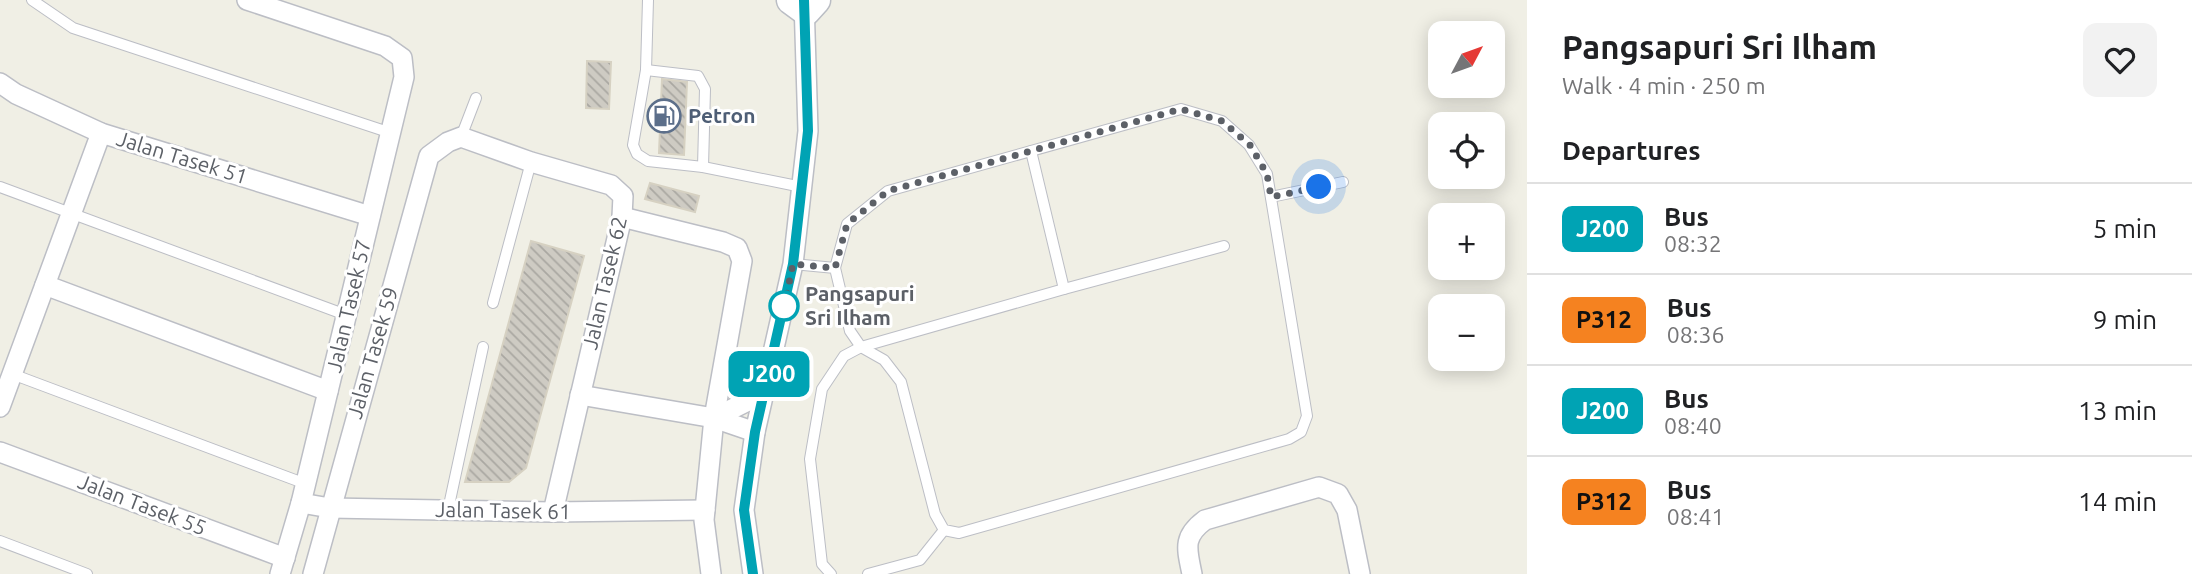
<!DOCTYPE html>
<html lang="en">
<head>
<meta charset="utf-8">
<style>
  :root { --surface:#fff; --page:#f2f2f2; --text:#202124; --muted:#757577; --line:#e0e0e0 }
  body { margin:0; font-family:Ubuntu,sans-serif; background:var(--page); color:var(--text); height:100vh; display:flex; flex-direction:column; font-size:26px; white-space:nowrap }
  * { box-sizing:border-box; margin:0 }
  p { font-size:23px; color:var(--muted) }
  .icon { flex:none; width:38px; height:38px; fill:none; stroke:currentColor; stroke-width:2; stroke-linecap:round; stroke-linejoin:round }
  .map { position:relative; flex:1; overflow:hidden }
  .sheet { display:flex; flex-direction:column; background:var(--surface); width:665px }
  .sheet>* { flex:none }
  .badge { padding:0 14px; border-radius:10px; font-size:24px; line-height:46px }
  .needle { width:46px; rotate:49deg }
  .tools { position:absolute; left:1428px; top:21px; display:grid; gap:14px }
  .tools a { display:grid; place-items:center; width:77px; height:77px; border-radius:14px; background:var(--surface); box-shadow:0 4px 18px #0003; font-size:35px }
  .you { position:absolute; width:35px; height:35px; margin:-18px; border:5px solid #fff; border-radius:50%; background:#1a73e8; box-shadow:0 0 0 10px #1a73e833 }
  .map>.badge { position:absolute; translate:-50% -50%; box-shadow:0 0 0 4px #fff }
  h2 { padding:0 35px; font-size:26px; line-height:63px }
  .round { display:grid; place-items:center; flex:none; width:74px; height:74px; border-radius:14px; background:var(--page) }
  .overview { display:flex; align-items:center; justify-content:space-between; height:119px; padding:0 35px }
  h1 { font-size:33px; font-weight:600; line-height:52px }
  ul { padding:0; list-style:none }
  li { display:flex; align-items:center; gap:21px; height:91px; padding:0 35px; border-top:2px solid var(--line) }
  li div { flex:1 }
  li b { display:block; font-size:26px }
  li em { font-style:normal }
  li .badge { min-width:77px; font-weight:700; text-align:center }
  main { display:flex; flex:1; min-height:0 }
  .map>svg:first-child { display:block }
</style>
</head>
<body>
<main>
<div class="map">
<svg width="1527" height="574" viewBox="0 0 1527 574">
  <defs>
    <pattern id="building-back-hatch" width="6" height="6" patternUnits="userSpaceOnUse" patternTransform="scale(1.75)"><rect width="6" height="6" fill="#cecbc3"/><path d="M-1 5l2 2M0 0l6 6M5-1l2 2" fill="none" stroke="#aaa8a2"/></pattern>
  </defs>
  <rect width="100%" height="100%" fill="#f0efe5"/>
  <g fill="url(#building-back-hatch)" stroke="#d6d1c2" stroke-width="2">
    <path d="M587,61l24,1 -2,47 -23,-1z"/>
    <path d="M662,79l25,3 -3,73 -25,-2z"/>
    <path d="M650,183l49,13 -4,16 -50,-13z"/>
    <path d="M531,241l53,15 -58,212 -17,14h-44z"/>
  </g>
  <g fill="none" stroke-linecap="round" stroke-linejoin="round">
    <defs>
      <g id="lane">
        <path d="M32,0l41,28 318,105"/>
        <path d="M648,0l-2,70 -13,75 4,9 11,7 55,6 99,20"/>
        <path d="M646,70l52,6 7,13 -2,78"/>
        <path d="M461,137l15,-39"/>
        <path d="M1031,151l33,138"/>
        <path d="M0,187l346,128"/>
        <path d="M1271,197l72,-15"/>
        <path d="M793,264l42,4 15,63 11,16 23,13 17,22 34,132 9,16 15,3 330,-94 12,-7 6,-16 -40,-242 -18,-29 -27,-24 -41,-12 -293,82 -41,33 -12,44"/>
        <path d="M493,303l38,-141"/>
        <path d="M12,374l294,110"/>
        <path d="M448,510l35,-163"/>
        <path d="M0,541l87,33"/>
        <path d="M831,574l-9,-10 -12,-105 12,-70 22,-33 17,-9 203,-58 160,-43"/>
        <path d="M868,574l52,-14 24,-30"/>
      </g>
      <g id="street">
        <path d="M247,0l138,46 17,12 2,19 -103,426 -21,71"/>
        <path d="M0,83l16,11 85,39 269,83"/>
        <path d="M622,217l101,25 14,6 5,13 -28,157 -10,102 7,54"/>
        <path d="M45,285l283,106"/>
        <path d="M580,395l134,23 41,14"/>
        <path d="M0,407l101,-274"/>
        <path d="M714,418l38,-19 15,-15"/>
        <path d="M0,452l285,106"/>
        <path d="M301,503l29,5 223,4 152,-2"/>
        <path d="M313,574l116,-418 19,-14 13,-5 70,25 80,23 12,11 -1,21 -69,295"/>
        <path d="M753,574l-9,-64 11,-78 38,-168 15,-133 -4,-130"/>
        <path d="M1192,574c-5,-25 -10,-37 13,-54l114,-33 19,7 9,16 13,64"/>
      </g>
      <path id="secondary" d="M791,0l15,11 10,-11"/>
    </defs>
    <use href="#lane" stroke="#bcbec5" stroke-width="12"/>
    <use href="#street" stroke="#bcbec5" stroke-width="22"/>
    <use href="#secondary" stroke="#babdc4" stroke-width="31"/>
    <use href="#lane" stroke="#fff" stroke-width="10"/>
    <use href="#street" stroke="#fff" stroke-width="19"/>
    <use href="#secondary" stroke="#fff" stroke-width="28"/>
  </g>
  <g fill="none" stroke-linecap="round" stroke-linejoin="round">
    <defs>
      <path id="line" d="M753,574l-9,-64 11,-78 38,-168 15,-133 -4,-131"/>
    </defs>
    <use href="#line" stroke="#fff" stroke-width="16"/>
    <use href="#line" stroke="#00a3b4" stroke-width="10"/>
    <path stroke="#5c6067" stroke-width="7" stroke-dasharray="0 12.6" d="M784,306l-1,6 10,-48 42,4 12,-44 41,-33 293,-82 41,12 28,24 17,29 4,23 48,-10"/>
  </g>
  <defs>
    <symbol id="fuel-ring" viewBox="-11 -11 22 22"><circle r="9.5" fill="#fff" stroke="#5c6f8a" stroke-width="1.5"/><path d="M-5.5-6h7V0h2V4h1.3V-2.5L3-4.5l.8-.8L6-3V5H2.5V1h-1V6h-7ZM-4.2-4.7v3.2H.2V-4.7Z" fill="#5c6f8a"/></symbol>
  </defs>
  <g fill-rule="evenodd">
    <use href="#fuel-ring" x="645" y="97" width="38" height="38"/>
  </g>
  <circle fill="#fff" stroke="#00a3b4" stroke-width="3.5" cx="784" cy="306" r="14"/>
  <g text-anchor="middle" stroke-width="6" stroke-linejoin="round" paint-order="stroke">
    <g font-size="21" font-weight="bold" fill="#4e5e75" stroke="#fff" text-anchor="start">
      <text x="688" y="123">Petron</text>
    </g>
    <g font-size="21" fill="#5c6067" stroke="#fff">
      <text transform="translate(182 158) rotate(17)" y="7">Jalan Tasek 51</text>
      <text transform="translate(605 283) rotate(-77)" y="7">Jalan Tasek 62</text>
      <text transform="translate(349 306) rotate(-77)" y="7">Jalan Tasek 57</text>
      <text transform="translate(373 353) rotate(-74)" y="7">Jalan Tasek 59</text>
      <text transform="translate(142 505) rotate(21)" y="7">Jalan Tasek 55</text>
      <text transform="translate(503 511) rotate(1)" y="7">Jalan Tasek 61</text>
    </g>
    <g font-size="21" font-weight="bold" fill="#5c6067" stroke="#fff" text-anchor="start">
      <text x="805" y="301">Pangsapuri<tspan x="805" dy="24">Sri Ilham</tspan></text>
    </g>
  </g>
</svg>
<div class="tools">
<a><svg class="needle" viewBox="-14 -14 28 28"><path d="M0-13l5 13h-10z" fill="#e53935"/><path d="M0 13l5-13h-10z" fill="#757577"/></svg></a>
<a><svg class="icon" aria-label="locate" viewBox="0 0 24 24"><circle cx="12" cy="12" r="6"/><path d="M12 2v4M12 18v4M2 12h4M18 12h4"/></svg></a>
<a>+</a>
<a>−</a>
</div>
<div class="you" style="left:1319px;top:187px"></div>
<b class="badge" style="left:769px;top:374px;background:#00a3b4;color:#fff">J200</b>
</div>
<section class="sheet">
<div class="overview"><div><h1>Pangsapuri Sri Ilham</h1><p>Walk · 4 min · 250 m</p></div><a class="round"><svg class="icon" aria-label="heart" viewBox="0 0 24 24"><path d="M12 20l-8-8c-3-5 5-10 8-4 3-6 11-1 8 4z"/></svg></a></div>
<h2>Departures</h2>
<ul>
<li><span class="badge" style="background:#00a3b4;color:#fff">J200</span><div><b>Bus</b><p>08:32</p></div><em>5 min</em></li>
<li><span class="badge" style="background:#f58220;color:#111">P312</span><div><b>Bus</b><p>08:36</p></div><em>9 min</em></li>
<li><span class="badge" style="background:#00a3b4;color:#fff">J200</span><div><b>Bus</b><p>08:40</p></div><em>13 min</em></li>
<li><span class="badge" style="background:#f58220;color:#111">P312</span><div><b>Bus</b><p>08:41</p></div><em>14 min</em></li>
</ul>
</section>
</main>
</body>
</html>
